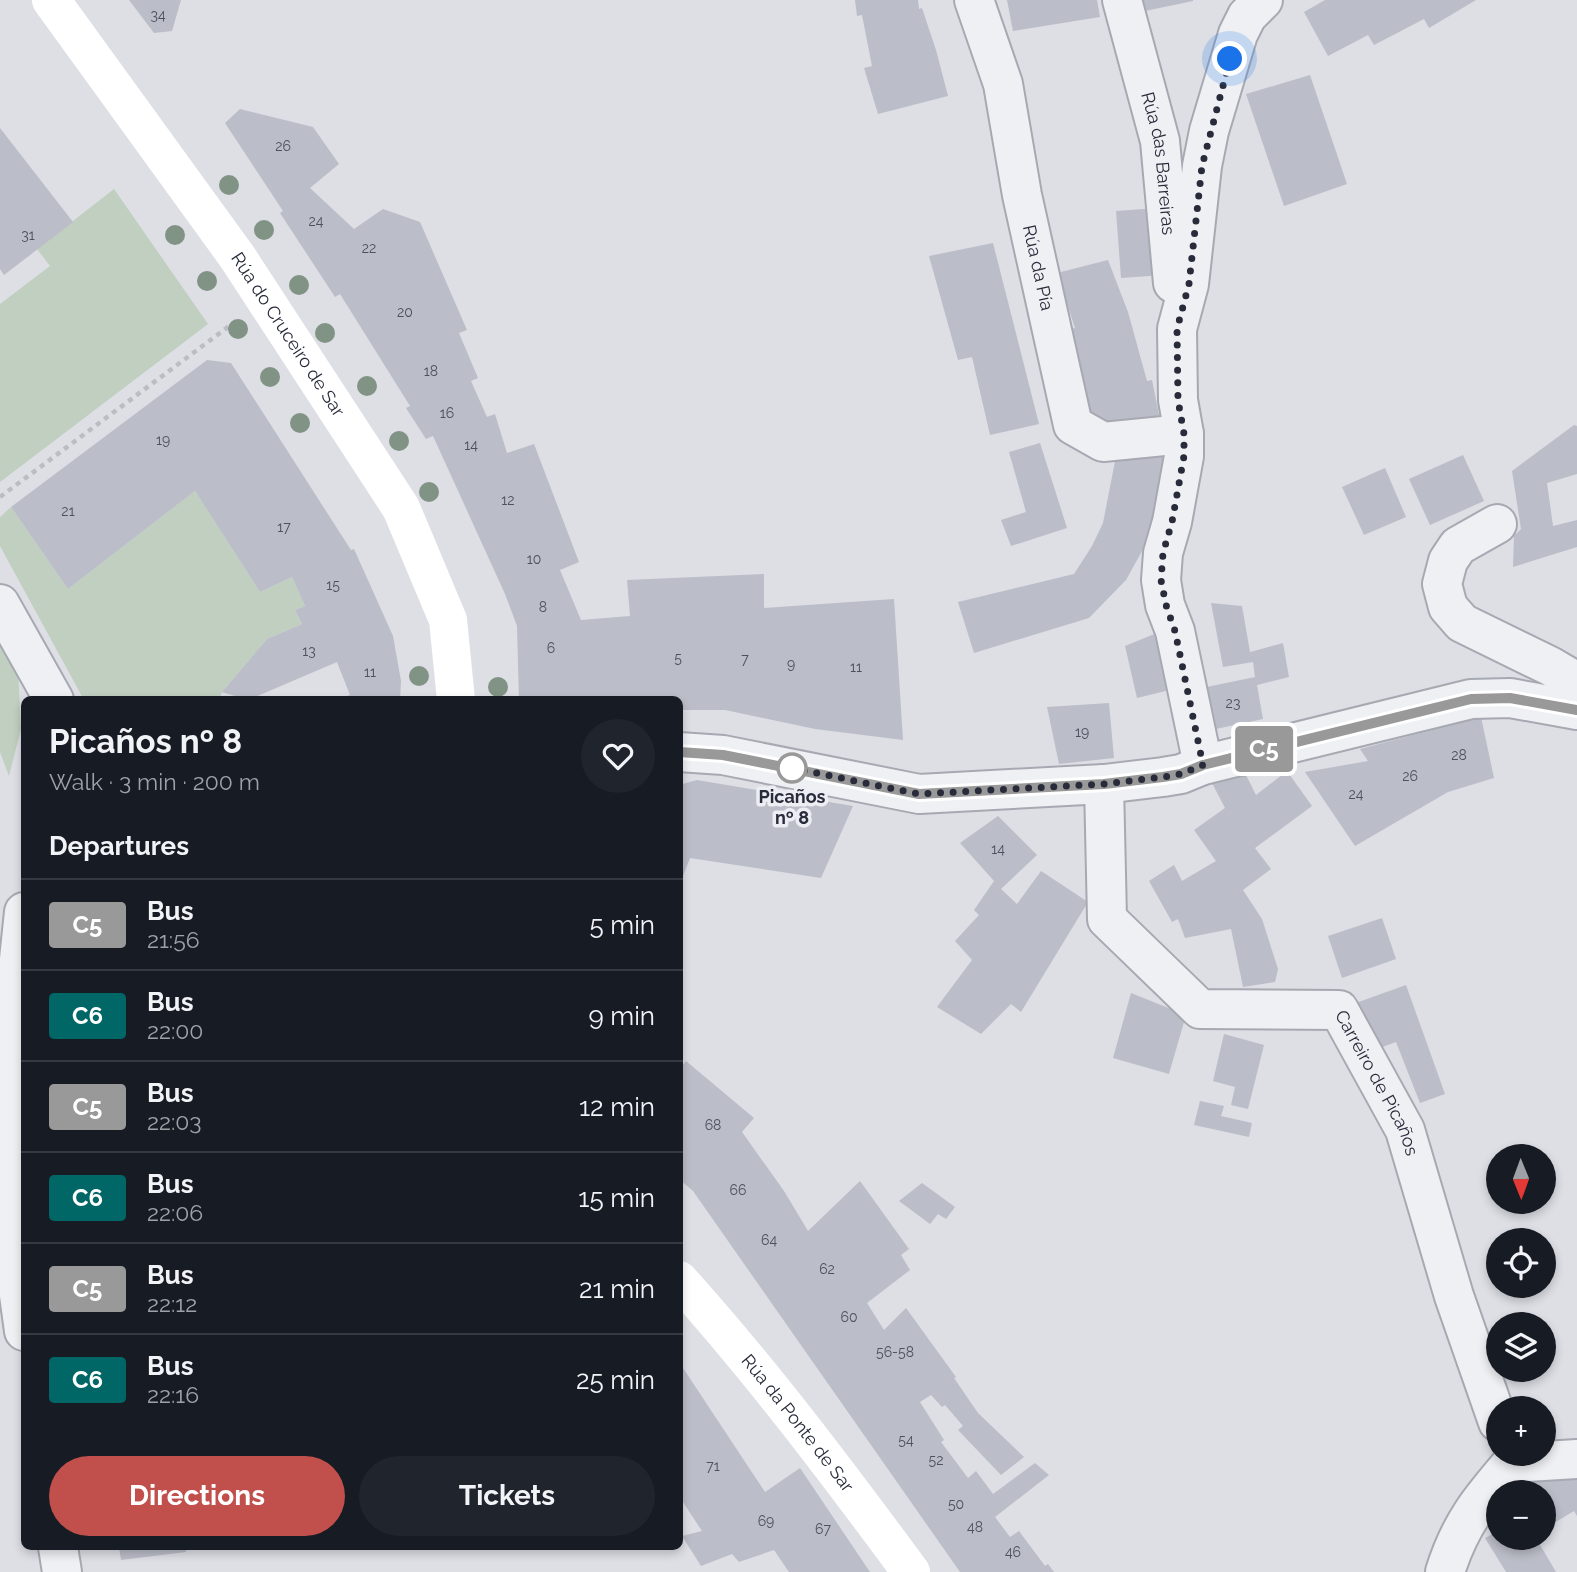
<!DOCTYPE html>
<html lang="en">
<head>
<meta charset="utf-8">
<style>
  :root { --surface:#171b24; --page:#20242c; --text:#f1f3f6; --muted:#9ea1a6; --line:#363941; --accent:#c14f4b }
  body { margin:0; font-family:Raleway,sans-serif; background:var(--page); color:var(--text); height:100vh; display:flex; flex-direction:column; font-size:26px; white-space:nowrap }
  * { box-sizing:border-box; margin:0 }
  p { font-size:23px; color:var(--muted) }
  .icon { flex:none; width:38px; height:38px; fill:none; stroke:currentColor; stroke-width:2; stroke-linecap:round; stroke-linejoin:round }
  .map { position:relative; flex:1; overflow:hidden }
  .panel { position:absolute; left:21px; top:696px; width:662px; height:854px; display:flex; flex-direction:column; background:var(--surface); border-radius:10px; box-shadow:0 4px 10px #0003 }
  .panel>* { flex:none }
  .badge { padding:0 14px; border-radius:5px; font-size:24px; line-height:46px }
  .needle { width:46px; rotate:179deg }
  .fabs { position:absolute; left:1486px; top:1144px; display:grid; gap:14px }
  .fabs a { display:grid; place-items:center; width:70px; height:70px; border-radius:50%; background:var(--surface); box-shadow:0 4px 10px #0003; font-size:35px }
  .you { position:absolute; width:35px; height:35px; margin:-18px; border:5px solid #fff; border-radius:50%; background:#1a73e8; box-shadow:0 0 0 10px #1a73e833 }
  .map>.badge { position:absolute; translate:-50% -50%; box-shadow:0 0 0 4px #fff }
  h2 { padding:0 28px; font-size:26px; line-height:63px }
  .round { display:grid; place-items:center; flex:none; width:74px; height:74px; border-radius:37px; background:var(--page) }
  .head { display:flex; align-items:center; justify-content:space-between; height:119px; padding:0 28px }
  h1 { font-size:33px; font-weight:700; line-height:52px }
  .primary-button { display:flex; gap:14px; margin-top:auto; padding:14px 28px }
  .primary-button a { flex:1; height:80px; border-radius:42px; background:var(--accent); color:#fff; font-size:28px; font-weight:700; line-height:80px; text-align:center }
  .primary-button a+a { background:var(--page); color:var(--text) }
  ul { padding:0; list-style:none }
  li { display:flex; align-items:center; gap:21px; height:91px; padding:0 28px; border-top:2px solid var(--line) }
  li div { flex:1 }
  li b { display:block; font-size:26px }
  li em { font-style:normal }
  li .badge { min-width:77px; font-weight:700; text-align:center }
  .map>svg:first-child { display:block }
</style>
</head>
<body>
<div class="map">
<svg width="1577" height="1572" viewBox="0 0 1577 1572">
  <rect width="100%" height="100%" fill="#dddfe5"/>
  <g fill="#c0cfbf">
    <path d="M114,189l94,135 -208,158v-178l50,-38 -13,-17z"/>
    <path d="M195,491l65,101 32,-15 13,29 -10,4 7,14 -35,15 -45,53 -3,8h-135l-84,-154v-29l11,-10 57,82z"/>
    <path d="M0,637l18,31 3,61 -12,47 -9,-24z"/>
  </g>
  <g fill="#bbbdc8">
    <path d="M129,0h52l-9,31 -18,2z"/>
    <path d="M855,0h63l1,9 3,-1 14,42 12,46 -70,18 -14,-46 8,-2 -10,-51 -5,1z"/>
    <path d="M1007,0h90l3,17 -87,14z"/>
    <path d="M1143,0h50v1l-48,10z"/>
    <path d="M1325,0h151l-47,28 -5,-9 -50,26 -6,-10 -40,21 -24,-44z"/>
    <path d="M1310,75l37,109 -63,22 -38,-112z"/>
    <path d="M240,109l73,18 26,37 -29,24 44,41 29,-20 37,13 47,108 -8,3 19,45 -7,3 16,36 8,-3 12,39 27,-9 45,118 -19,8 21,50 49,-4 -3,-36 137,-6v34l130,-9 9,141 -88,-11 -90,-19h-46v-10h-160l-2,-74 -12,-32 -72,-158 -7,3 -20,-31 4,-2 -70,-112 -5,3 -55,-84 3,-2 -58,-88z"/>
    <path d="M0,128l73,94 -69,53 -4,-6z"/>
    <path d="M1158,208l5,67 -42,3 -5,-67z"/>
    <path d="M993,243l46,181 -49,11 -18,-78 -14,3 -29,-104z"/>
    <path d="M1108,260l20,52 19,69 5,-1 8,40 -60,4 -18,-9 -21,-83 14,-4 -18,-55z"/>
    <path d="M207,360l24,3 120,187 3,-1 39,87 8,45 -1,19h-66l16,-5 -13,-33 -89,38 -26,-8 45,-53 35,-15 -7,-14 10,-4 -13,-29 -32,15 -65,-101 -127,98 -57,-82z"/>
    <path d="M1574,425l3,1v48l-30,9 6,43 24,-6v27l-64,20 1,-31 7,-7 -9,-58z"/>
    <path d="M1040,443l27,85 -56,18 -10,-26 25,-8 -17,-60z"/>
    <path d="M1165,449l3,17 -21,76 -21,38 -37,38 -115,35 -16,-51 116,-28 18,-28 11,-23 14,-72z"/>
    <path d="M1463,455l21,46 -54,24 -21,-46z"/>
    <path d="M1385,468l21,49 -42,18 -22,-48z"/>
    <path d="M1211,603l31,3 8,46 33,-9 6,34 -32,8 6,34 -52,11 -9,-42 53,-11 -2,-15 -30,5z"/>
    <path d="M1169,628l13,59 -45,11 -12,-52z"/>
    <path d="M1109,703l5,55 -55,6 -12,-57z"/>
    <path d="M1481,717l13,61 -46,14 -93,54 -50,-74 63,-11 -8,-12z"/>
    <path d="M1243,769l13,26 31,-24 25,35 -57,42 16,21 -28,21 19,29 16,50 -3,13 -32,5 -12,-58 -46,9 -7,-19 -6,3 -23,-41 25,-16 8,16 34,-20 -22,-31 31,-22 -14,-27z"/>
    <path d="M697,780l156,26 -32,72 -131,-20 -11,28v-45l3,-10 -3,-1v-45z"/>
    <path d="M998,816l39,39 -36,34 16,15 24,-33 47,31 -67,110 -10,-8 -30,30 -44,-27 35,-47 -17,-19 24,-26 -5,-5 20,-29 -34,-38z"/>
    <path d="M1382,918l14,41 -54,19 -14,-42z"/>
    <path d="M1406,985l39,109 -25,9 -24,-61 -27,10 -16,-48z"/>
    <path d="M1131,993l55,22 -17,59 -56,-16z"/>
    <path d="M1224,1034l40,11 -16,64 -17,-4 4,-18 -22,-6z"/>
    <path d="M686,1061l68,57 -12,14 42,59 24,40 52,-50 49,68 -8,6 9,15 -43,33 17,27 22,-22 50,69 -2,1 24,35 46,44 -23,18 -43,-45 5,-4 -18,-21 -3,2 -11,-12 -11,7 24,38 -3,2 27,36 8,-7 17,23 42,-31 14,12 -54,42 15,20 9,-6 26,35 3,-2 6,8h-94l-267,-381 -14,-12v-109z"/>
    <path d="M1200,1101l24,5 -3,10 31,7 -3,14 -55,-12z"/>
    <path d="M922,1183l33,24 -9,12 -8,-5 -8,10 -31,-23z"/>
    <path d="M679,1362l86,130 35,-24 70,104h-81l-15,-22 -35,12 -7,-8 -31,12 -19,-30 20,-5 -23,-35z"/>
    <path d="M1577,1464v52l-3,-5 -30,18v-36h-29l36,-21z"/>
    <path d="M1498,1531v7h38l20,34h-50l-21,-34z"/>
    <path d="M119,1547h67v5l-65,8z"/>
  </g>
  <g fill="none" stroke-linecap="round" stroke-linejoin="round">
    <defs>
      <g id="street">
        <path id="s1" d="M974,0l29,84 19,111 51,230 30,17 81,-8"/>
        <path id="s2" d="M1122,0l38,141 13,142"/>
        <path d="M1497,524l-39,22 -10,15 -6,23 6,23 14,16 88,43 27,16"/>
        <path d="M0,604l54,96"/>
        <path d="M679,752l44,3 196,39 185,-10 59,-7 18,-3 22,-9 268,-66 39,-1 67,12"/>
        <path d="M1203,765l-28,-134 -10,-26 -4,-25 2,-27 9,-31 12,-66v-22l-6,-34 -1,-71 12,-45 13,-118 7,-35 29,-97 9,-18 16,-16"/>
        <path id="s3" d="M1104,784l3,135 93,90 139,1 66,120 49,166 44,126"/>
        <path d="M24,912l-20,189 15,194 5,36"/>
        <path d="M58,1547l4,25"/>
        <path d="M1445,1572c15,-48 35,-72 67,-109l65,-4"/>
      </g>
    </defs>
    <use href="#street" stroke="#a7a9b2" stroke-width="42"/>
    <path stroke="#bbbdc4" stroke-width="4.5" stroke-dasharray="5 5" stroke-linecap="butt" d="M0,497l236,-176"/>
    <use href="#street" stroke="#eff0f4" stroke-width="38"/>
    <g stroke="#fff" stroke-width="38">
      <path id="s4" d="M51,0l187,258 163,250 47,112 8,80"/>
      <path id="s5" d="M679,1280c83,92 158,192 232,292"/>
    </g>
  </g>
  <g fill="#819385">
    <circle cx="229" cy="185" r="10"/>
    <circle cx="264" cy="230" r="10"/>
    <circle cx="175" cy="235" r="10"/>
    <circle cx="207" cy="281" r="10"/>
    <circle cx="299" cy="285" r="10"/>
    <circle cx="238" cy="329" r="10"/>
    <circle cx="325" cy="333" r="10"/>
    <circle cx="270" cy="377" r="10"/>
    <circle cx="367" cy="386" r="10"/>
    <circle cx="300" cy="423" r="10"/>
    <circle cx="399" cy="441" r="10"/>
    <circle cx="429" cy="492" r="10"/>
    <circle cx="419" cy="676" r="10"/>
    <circle cx="498" cy="687" r="10"/>
  </g>
  <g fill="none" stroke-linecap="round" stroke-linejoin="round">
    <defs>
      <path id="line" d="M679,752l44,3 196,39 185,-10 59,-7 18,-3 22,-9 268,-66 39,-1 67,12"/>
    </defs>
    <use href="#line" stroke="#fff" stroke-width="16"/>
    <use href="#line" stroke="#999" stroke-width="10"/>
    <path stroke="#282b3a" stroke-width="7" stroke-dasharray="0 12.6" d="M792,768l127,26 185,-10 59,-7 18,-3 22,-9 -28,-134 -9,-26 -5,-25 2,-27 9,-31 12,-66v-22l-6,-34 -1,-71 12,-45 13,-118 28,-107"/>
  </g>
  <circle fill="#fff" stroke="#999" stroke-width="3.5" cx="792" cy="768" r="14"/>
  <g text-anchor="middle" stroke-width="7" stroke-linejoin="round" paint-order="stroke">
    <g font-size="14" fill="#4d505e">
      <text x="158" y="20">34</text>
      <text x="283" y="151">26</text>
      <text x="316" y="226">24</text>
      <text x="28" y="240">31</text>
      <text x="369" y="253">22</text>
      <text x="405" y="317">20</text>
      <text x="431" y="376">18</text>
      <text x="447" y="418">16</text>
      <text x="163" y="445">19</text>
      <text x="471" y="450">14</text>
      <text x="508" y="505">12</text>
      <text x="68" y="516">21</text>
      <text x="284" y="532">17</text>
      <text x="534" y="564">10</text>
      <text x="333" y="590">15</text>
      <text x="543" y="612">8</text>
      <text x="551" y="653">6</text>
      <text x="309" y="656">13</text>
      <text x="678" y="663">5</text>
      <text x="745" y="664">7</text>
      <text x="791" y="669">9</text>
      <text x="856" y="672">11</text>
      <text x="370" y="677">11</text>
      <text x="1233" y="708">23</text>
      <text x="1082" y="737">19</text>
      <text x="1459" y="760">28</text>
      <text x="1410" y="781">26</text>
      <text x="1356" y="799">24</text>
      <text x="998" y="854">14</text>
      <text x="713" y="1130">68</text>
      <text x="738" y="1195">66</text>
      <text x="769" y="1245">64</text>
      <text x="827" y="1274">62</text>
      <text x="849" y="1322">60</text>
      <text x="895" y="1357">56-58</text>
      <text x="906" y="1445">54</text>
      <text x="936" y="1465">52</text>
      <text x="713" y="1471">71</text>
      <text x="956" y="1509">50</text>
      <text x="766" y="1526">69</text>
      <text x="975" y="1532">48</text>
      <text x="823" y="1534">67</text>
      <text x="1013" y="1557">46</text>
    </g>
    <g font-size="18" fill="#282b3a" stroke="#eceef3">
      <text dy="6" stroke="none"><textPath href="#s2" startOffset="168">Rúa das Barreiras</textPath></text>
      <text dy="6" stroke="none"><textPath href="#s1" startOffset="276">Rúa da Pía</textPath></text>
      <text dy="6" stroke="none"><textPath href="#s4" startOffset="410">Rúa do Cruceiro de Sar</textPath></text>
      <text dy="6" stroke="none"><textPath href="#s3" startOffset="486">Carreiro de Picaños</textPath></text>
      <text dy="6" stroke="none"><textPath href="#s5" startOffset="186">Rúa da Ponte de Sar</textPath></text>
    </g>
    <g font-size="18" font-weight="bold" fill="#282b3a" stroke="#eceef3">
      <text x="792" y="803">Picaños<tspan x="792" dy="21">nº 8</tspan></text>
    </g>
  </g>
</svg>
<div class="fabs">
<a><svg class="needle" viewBox="-14 -14 28 28"><path d="M0-13l5 13h-10z" fill="#e53935"/><path d="M0 13l5-13h-10z" fill="#9ea1a6"/></svg></a>
<a><svg class="icon" aria-label="locate" viewBox="0 0 24 24"><circle cx="12" cy="12" r="6"/><path d="M12 2v4M12 18v4M2 12h4M18 12h4"/></svg></a>
<a><svg class="icon" aria-label="layers" viewBox="0 0 24 24"><path d="M12 4l9 5-9 5-9-5zM3 14l9 5 9-5"/></svg></a>
<a>+</a>
<a>−</a>
</div>
<div class="you" style="left:1230px;top:59px"></div>
<b class="badge" style="left:1264px;top:749px;background:#999;color:#fff">C5</b>
<section class="panel">
<div class="head"><div><h1>Picaños nº 8</h1><p>Walk · 3 min · 200 m</p></div><a class="round"><svg class="icon" aria-label="heart" viewBox="0 0 24 24"><path d="M12 20l-8-8c-3-5 5-10 8-4 3-6 11-1 8 4z"/></svg></a></div>
<h2>Departures</h2>
<ul>
<li><span class="badge" style="background:#999;color:#fff">C5</span><div><b>Bus</b><p>21:56</p></div><em>5 min</em></li>
<li><span class="badge" style="background:#066;color:#fff">C6</span><div><b>Bus</b><p>22:00</p></div><em>9 min</em></li>
<li><span class="badge" style="background:#999;color:#fff">C5</span><div><b>Bus</b><p>22:03</p></div><em>12 min</em></li>
<li><span class="badge" style="background:#066;color:#fff">C6</span><div><b>Bus</b><p>22:06</p></div><em>15 min</em></li>
<li><span class="badge" style="background:#999;color:#fff">C5</span><div><b>Bus</b><p>22:12</p></div><em>21 min</em></li>
<li><span class="badge" style="background:#066;color:#fff">C6</span><div><b>Bus</b><p>22:16</p></div><em>25 min</em></li>
</ul>
<div class="primary-button"><a>Directions</a><a>Tickets</a></div>
</section>
</div>
</body>
</html>
